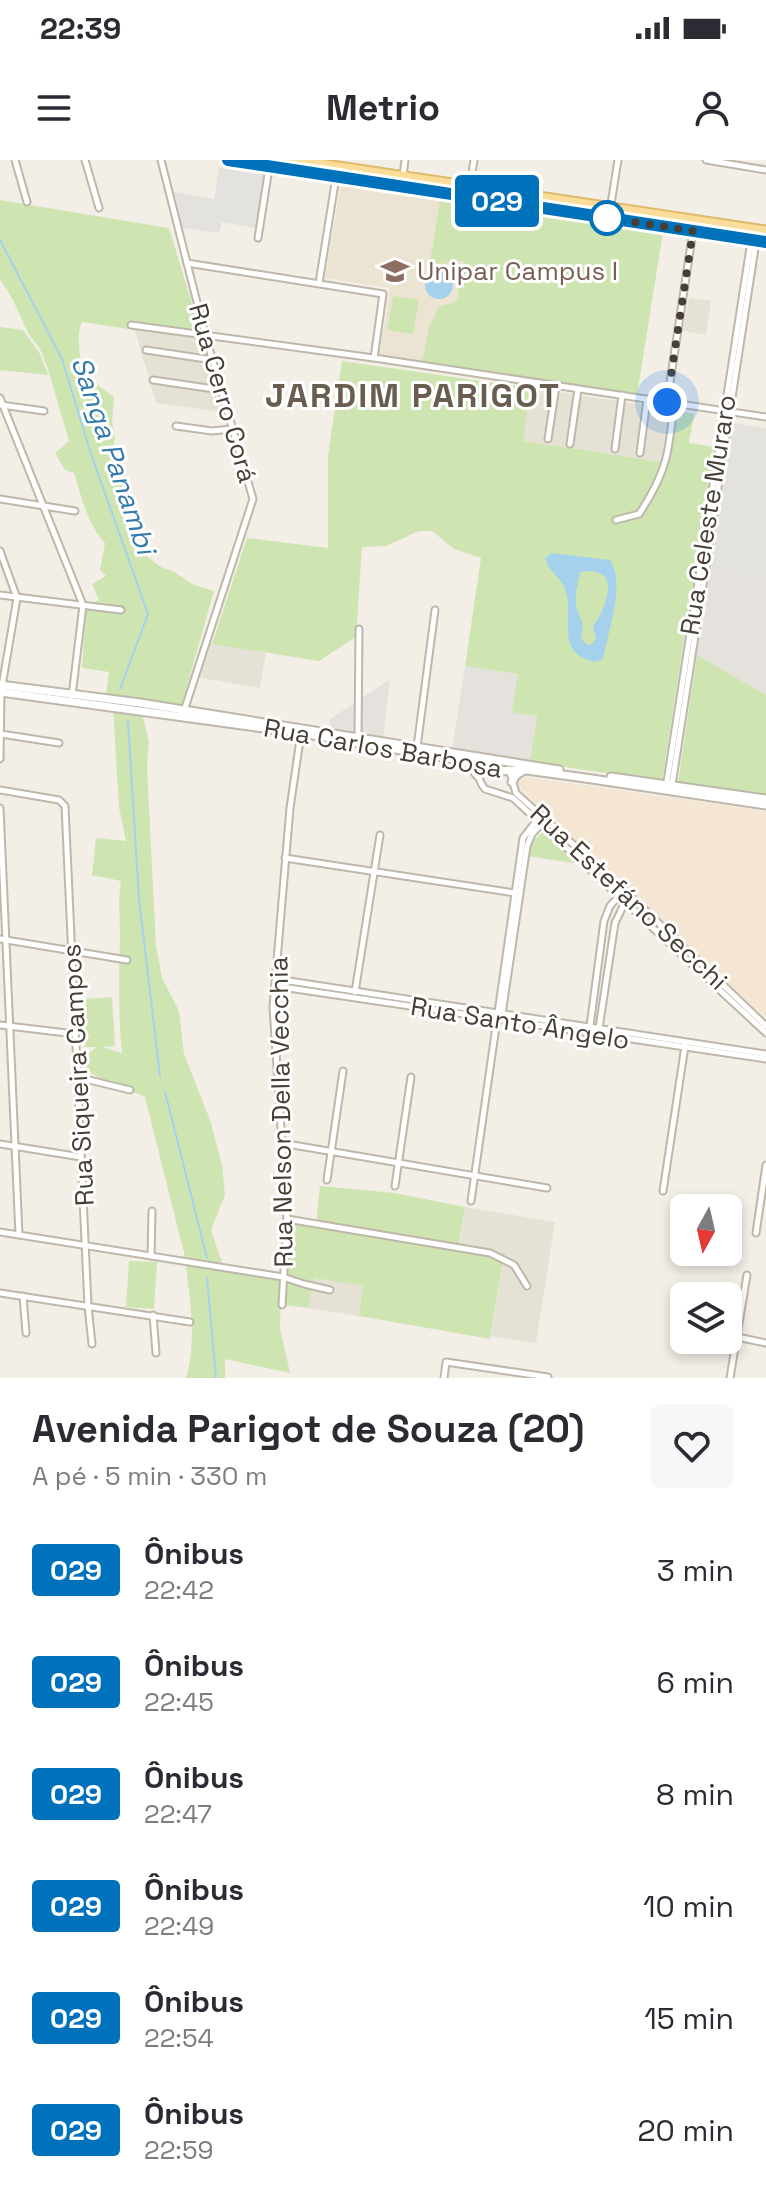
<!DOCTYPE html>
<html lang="pt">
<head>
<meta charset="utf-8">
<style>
  :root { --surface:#fff; --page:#f7f7f7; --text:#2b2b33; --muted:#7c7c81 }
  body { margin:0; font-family:"Space Grotesk",sans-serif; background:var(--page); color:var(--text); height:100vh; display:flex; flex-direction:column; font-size:30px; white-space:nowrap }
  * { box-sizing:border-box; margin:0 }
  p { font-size:26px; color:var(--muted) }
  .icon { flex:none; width:44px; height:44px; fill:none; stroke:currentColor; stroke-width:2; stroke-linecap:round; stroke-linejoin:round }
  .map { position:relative; height:1218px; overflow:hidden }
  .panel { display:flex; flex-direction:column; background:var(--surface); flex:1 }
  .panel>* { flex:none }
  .badge { padding:0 16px; border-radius:6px; font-size:28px; line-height:52px }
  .needle { width:52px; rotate:188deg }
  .fabs { position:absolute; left:670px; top:1034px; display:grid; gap:16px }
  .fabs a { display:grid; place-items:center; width:72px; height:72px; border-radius:12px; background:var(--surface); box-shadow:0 4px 12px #0003; font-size:40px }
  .you { position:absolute; width:40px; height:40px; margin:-20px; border:6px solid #fff; border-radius:50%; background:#1a73e8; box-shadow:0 0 0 12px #1a73e833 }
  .map>.badge { position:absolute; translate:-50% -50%; box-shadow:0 0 0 4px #fff }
  .round { display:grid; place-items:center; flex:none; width:84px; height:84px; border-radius:12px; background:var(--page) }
  .head { display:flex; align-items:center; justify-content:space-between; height:136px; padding:0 32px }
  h1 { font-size:38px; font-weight:600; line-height:60px }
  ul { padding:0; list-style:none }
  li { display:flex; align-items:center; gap:24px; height:112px; padding:0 32px }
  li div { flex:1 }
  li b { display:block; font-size:30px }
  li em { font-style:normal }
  li .badge { min-width:88px; font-weight:700; text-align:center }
  .status { display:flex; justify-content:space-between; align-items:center; height:56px; padding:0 40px; background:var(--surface); direction:ltr }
  .status svg { height:22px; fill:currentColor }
  header { display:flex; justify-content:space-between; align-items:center; height:104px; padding:0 32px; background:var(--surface); font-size:36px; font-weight:600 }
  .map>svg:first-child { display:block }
</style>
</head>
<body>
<div class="status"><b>22:39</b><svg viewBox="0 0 49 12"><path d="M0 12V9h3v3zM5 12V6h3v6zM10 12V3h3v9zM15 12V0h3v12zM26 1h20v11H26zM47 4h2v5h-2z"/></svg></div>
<header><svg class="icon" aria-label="menu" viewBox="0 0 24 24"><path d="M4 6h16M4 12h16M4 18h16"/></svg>Metrio<svg class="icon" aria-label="person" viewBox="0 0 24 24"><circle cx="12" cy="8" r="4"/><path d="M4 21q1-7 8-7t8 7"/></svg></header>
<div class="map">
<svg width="766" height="1218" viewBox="0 0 766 1218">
  <rect width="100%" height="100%" fill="#f3efe7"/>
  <g fill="#e6e1d5">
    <path d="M689,138l22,3 -5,34 -23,-4z"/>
    <path d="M135,170l68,10 20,72 -67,-9z"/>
    <path d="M530,228l141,21 -7,53 -142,-21z"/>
    <path d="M207,483l59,10 -6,35 -64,-11z"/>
    <path d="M465,1047l90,15 -19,121 -45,-7 13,-83 -45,-7z"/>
    <path d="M313,1118l51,8 -5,30 -51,-8z"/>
  </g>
  <path fill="#f4e6d3" d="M519,616l247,35v207l-253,-236z"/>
  <g fill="#e5e1dc">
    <path d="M732,263l34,5v267l-69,-40z"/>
    <path d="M465,506l53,8 19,42 -7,46 -78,-12z"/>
    <path d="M390,519l-7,60 -51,-9 -3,-10z"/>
  </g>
  <path fill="#ebe4d2" d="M341,23l99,15 -8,49 10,17 21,-3 5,7 -8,7v21l-35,53 -2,10 -6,3 -38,-5 11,-69 -65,-10z"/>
  <g fill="#cee5b2">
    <path d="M440,38l223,34 -26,163 -220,-33 6,-4 6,-30 10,-22 14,-3 6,-7 -4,-19 13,-9 -5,-7 -21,3 -12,-2z"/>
    <path d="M0,40l169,28 34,112 -121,-18c-4,9 -3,16 -3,25 2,30 13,33 35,50l-2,25 3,17 -4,16 2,14 16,19 3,12 -4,9 9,30 9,17 15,11 13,5 20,13 20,6 -33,116 -75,-12 3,-23 -27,-4 4,-63 13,-5 -7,-16 14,-8 -6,-6 5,-27c-17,-17 -24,-47 -31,-70l-9,-3 -10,-17 14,-12 -21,-72 -8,-20 -12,-16 -15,-33 -13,-21z"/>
    <path d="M393,136l26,4 -6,34 -26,-4z"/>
    <path d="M0,167l23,3 17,24 8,21 -48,-5z"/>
    <path d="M342,201l188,27 -7,53 140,21 8,-53 23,5 -5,29 25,4 -52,334 -132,-19 7,-46 -25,-4 6,-38 -53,-8 16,-108 -27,-9 -22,-18h-13l-33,15 -24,1 -6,90 -37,24 -107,-17 35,-106 81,10v-92z"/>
    <path d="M697,495l69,40v100l-88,-13z"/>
    <path d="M113,547l28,3 8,31 -2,25 9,179 6,33 17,33 5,43 26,66 12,45 3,30 -14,35 11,33 -37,-6 -40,-160c-16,-8 -51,-17 -59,-29l3,-15 8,-6h-12l-2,-48 29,-2 3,49 -13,1 20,6c-4,-39 -3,-76 -2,-115 0,-20 -2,-38 1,-57l-29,-6 4,-37 30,3 -7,-34z"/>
    <path d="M544,671l36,33 -53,-8 1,-11z"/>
    <path d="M320,1026l75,7 70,14 -7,40 46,6 -14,86 -131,-23 4,-30 -49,-8 -6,30 -25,-3 9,-83 24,3z"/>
    <path d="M129,1101l28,1 -3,47 -28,-2z"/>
    <path d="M186,1105l95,14 -1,49 10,45 -65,-14v19h-39c11,-37 4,-75 0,-113z"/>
  </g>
  <g fill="#e4e2df">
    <path d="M219,7l45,6 -8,55 -34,-6 -3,11 -36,-5 -9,-36 40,7z"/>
    <path d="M735,266l31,5v149l-55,-8z"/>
  </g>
  <g fill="#a6d1ed" fill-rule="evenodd">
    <circle cx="439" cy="125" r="14"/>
    <path d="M552,393l58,7c16,22 -2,72 -7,99l-8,3c-43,-10 -19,-46 -30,-73 -5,-13 -14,-14 -20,-31zM593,411c3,1 10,3 12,6 9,11 -4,40 -12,49l3,13 -4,5 -5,1 -6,-7 2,-13 -7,-18v-15l4,-20z"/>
  </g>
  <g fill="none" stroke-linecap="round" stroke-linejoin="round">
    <g stroke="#a6d1ed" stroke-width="2">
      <path d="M0,80l62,119 28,92 58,163 -28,75"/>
      <path d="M128,561l11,178 21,177"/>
      <path d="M165,932l42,166"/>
      <path d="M207,1118l9,100"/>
    </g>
    <defs>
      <g id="minor">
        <path d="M15,0l12,42"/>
        <path d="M85,0l14,48"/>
        <path d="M161,0l44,174 48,165 -69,212"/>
        <path d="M706,0l60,10"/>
        <path d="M403,16l2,-16"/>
        <path d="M470,26l4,-26"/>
        <path d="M610,50l8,-50"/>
        <path d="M258,78l11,-70"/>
        <path d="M187,103l196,31 -9,64"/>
        <path d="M319,123l17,-106"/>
        <path d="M131,165l243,33 392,59"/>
        <path d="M146,190l67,10"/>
        <path d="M153,220l68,10"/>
        <path d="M0,238l83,207 -11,91"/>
        <path d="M667,242l26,-171"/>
        <path d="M1,245l43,6"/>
        <path d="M176,266l36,5 20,-2"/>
        <path d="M548,279l8,-53"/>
        <path d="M570,284l8,-55"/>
        <path d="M615,289l7,-54"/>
        <path d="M640,293l7,-54"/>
        <path d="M0,339l75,12"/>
        <path d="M616,360l23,-6c28,-42 30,-61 35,-111"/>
        <path d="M0,391l17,47 -16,94 -1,67"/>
        <path d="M0,435l121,15"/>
        <path d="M1,574l58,9"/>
        <path d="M358,577l1,-108"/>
        <path d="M417,587l18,-137"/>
        <path d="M488,600c-11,8 -12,18 -3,29l28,9 253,235"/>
        <path d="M509,609l7,24 108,97 142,136"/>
        <path d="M672,625l84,-543"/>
        <path d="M666,628l85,-547"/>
        <path d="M0,630l59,10 6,6 23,500 4,38"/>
        <path d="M0,648l19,427"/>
        <path d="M285,698l230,35"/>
        <path d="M0,779l127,21"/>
        <path d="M276,819l490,75"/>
        <path d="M275,826l491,73"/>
        <path d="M355,832l25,-157"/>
        <path d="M502,854l25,-168 5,-12 10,-11"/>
        <path d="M0,865l75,9"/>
        <path d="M590,866l14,-105 6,-15 14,-16"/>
        <path d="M598,875l17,-112 11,-23"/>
        <path d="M77,917l53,13"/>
        <path d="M281,983l266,45"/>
        <path d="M0,984l81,13"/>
        <path d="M327,1020l16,-109"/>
        <path d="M395,1026l16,-109"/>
        <path d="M663,1031l22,-145"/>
        <path d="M471,1041l52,-363 18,-23"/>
        <path d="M287,1059l203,34 24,12 13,21"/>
        <path d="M0,1072l283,45 21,7 26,6"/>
        <path d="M756,1073l10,-68"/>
        <path d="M151,1096l1,-45"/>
        <path d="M0,1133l190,29"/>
        <path d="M23,1136l3,37"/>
        <path d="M282,1145l5,-86 -14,-212 17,-199 11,-75"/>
        <path d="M153,1155l3,38"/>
        <path d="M737,1177l29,6"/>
        <path d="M444,1218l2,-16 102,15"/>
        <path d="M730,1218l17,-103"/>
      </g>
      <g id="tertiary">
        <path d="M0,525l140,18 419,67"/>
        <path d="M0,532l301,41 153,26 39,12 34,-1 58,8 181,27"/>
        <path d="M468,604l10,12"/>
        <path d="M611,617l155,22"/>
        <path d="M512,622l4,-7 5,-3"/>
      </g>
      <g id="primary">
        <path d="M227,0l539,82"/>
        <path d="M292,0l474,71"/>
      </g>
    </defs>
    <use href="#minor" stroke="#beb7aa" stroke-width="9"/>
    <use href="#tertiary" stroke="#beb7aa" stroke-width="11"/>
    <use href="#primary" stroke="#deba6a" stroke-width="13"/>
    <use href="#minor" stroke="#fff" stroke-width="5"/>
    <use href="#tertiary" stroke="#fff" stroke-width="7"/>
    <use href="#primary" stroke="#fadd99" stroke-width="9"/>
  </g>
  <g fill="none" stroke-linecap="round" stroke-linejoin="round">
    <defs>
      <path id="line" d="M228,0l538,82"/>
    </defs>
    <use href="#line" stroke="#fff" stroke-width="18"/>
    <use href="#line" stroke="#0072bc" stroke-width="12"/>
    <path stroke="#463f36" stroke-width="8" stroke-dasharray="0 14.4" d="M607,58l86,13 -26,171"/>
  </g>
  <defs>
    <symbol id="university-bare" viewBox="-9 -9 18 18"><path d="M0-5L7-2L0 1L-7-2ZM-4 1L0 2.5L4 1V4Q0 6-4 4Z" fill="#8d6e63" stroke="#fff" stroke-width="2.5" paint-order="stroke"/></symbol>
  </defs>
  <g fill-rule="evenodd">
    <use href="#university-bare" x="375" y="91" width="40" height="40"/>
  </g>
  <circle fill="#fff" stroke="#0072bc" stroke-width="4" cx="607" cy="58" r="16"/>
  <g text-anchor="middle" stroke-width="6" stroke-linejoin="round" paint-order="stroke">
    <g font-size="26" fill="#785e54" stroke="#fff" text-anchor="start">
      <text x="417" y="120">Unipar Campus I</text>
    </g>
    <g font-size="26" fill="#463f36" stroke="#fff">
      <text transform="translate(223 233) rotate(74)" y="9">Rua Cerro Corá</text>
      <text transform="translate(708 355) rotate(-81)" y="9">Rua Celeste Muraro</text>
      <text transform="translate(383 588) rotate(10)" y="9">Rua Carlos Barbosa</text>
      <text transform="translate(629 737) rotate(43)" y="9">Rua Estefáno Secchi</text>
      <text transform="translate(520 863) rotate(9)" y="9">Rua Santo Ângelo</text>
      <text transform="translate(78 915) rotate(-93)" y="9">Rua Siqueira Campos</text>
      <text transform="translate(281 952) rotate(-91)" y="9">Rua Nelson Della Vecchia</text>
    </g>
    <g font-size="28" font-style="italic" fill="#347bad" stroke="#fff">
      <text transform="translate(114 295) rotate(71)" y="10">Sanga Panambi</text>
    </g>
    <g font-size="34" font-weight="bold" letter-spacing="2" fill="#685d4e" stroke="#fff">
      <text x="413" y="247">JARDIM PARIGOT</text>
    </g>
  </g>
</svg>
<div class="fabs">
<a><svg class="needle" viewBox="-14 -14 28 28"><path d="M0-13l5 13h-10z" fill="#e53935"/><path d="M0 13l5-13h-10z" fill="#7c7c81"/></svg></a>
<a><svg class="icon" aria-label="layers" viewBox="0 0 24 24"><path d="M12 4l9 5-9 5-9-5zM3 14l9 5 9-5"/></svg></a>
</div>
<div class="you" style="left:667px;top:242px"></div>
<b class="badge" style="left:497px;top:41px;background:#0072bc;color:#fff">029</b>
</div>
<section class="panel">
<div class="head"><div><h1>Avenida Parigot de Souza (20)</h1><p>A pé · 5 min · 330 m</p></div><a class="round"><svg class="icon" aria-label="heart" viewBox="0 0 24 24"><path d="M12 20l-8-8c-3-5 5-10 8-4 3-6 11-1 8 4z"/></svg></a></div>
<ul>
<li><span class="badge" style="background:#0072bc;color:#fff">029</span><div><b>Ônibus</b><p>22:42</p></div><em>3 min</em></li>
<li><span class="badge" style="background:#0072bc;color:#fff">029</span><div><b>Ônibus</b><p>22:45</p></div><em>6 min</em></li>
<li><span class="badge" style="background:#0072bc;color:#fff">029</span><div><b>Ônibus</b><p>22:47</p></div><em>8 min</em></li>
<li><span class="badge" style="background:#0072bc;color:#fff">029</span><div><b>Ônibus</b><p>22:49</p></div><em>10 min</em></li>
<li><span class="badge" style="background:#0072bc;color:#fff">029</span><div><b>Ônibus</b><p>22:54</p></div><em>15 min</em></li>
<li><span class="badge" style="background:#0072bc;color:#fff">029</span><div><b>Ônibus</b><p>22:59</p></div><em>20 min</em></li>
</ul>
</section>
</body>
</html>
